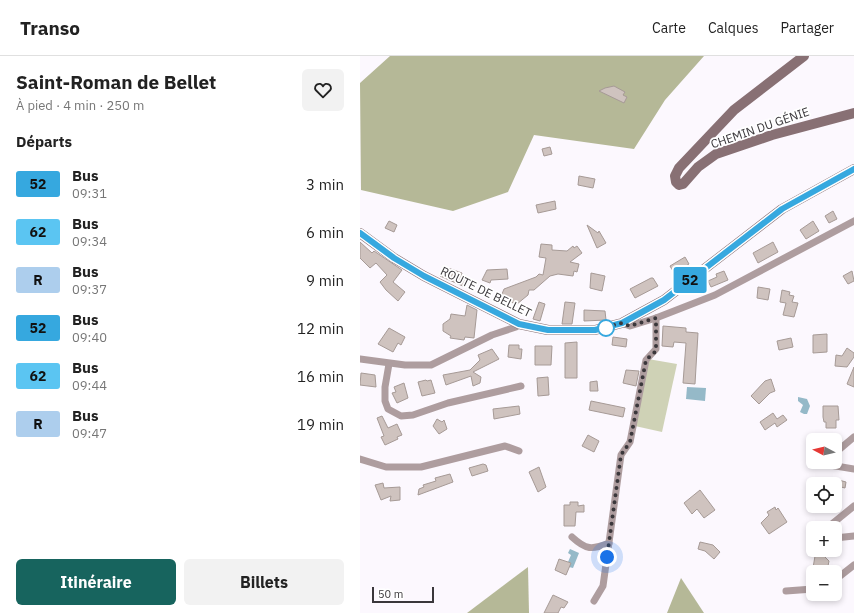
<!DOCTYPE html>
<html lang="fr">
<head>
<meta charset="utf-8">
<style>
  :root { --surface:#fff; --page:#f2f2f2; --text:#222; --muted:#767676; --line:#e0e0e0; --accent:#17645e }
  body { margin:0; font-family:"IBM Plex Sans",sans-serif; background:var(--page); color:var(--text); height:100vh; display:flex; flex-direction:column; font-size:15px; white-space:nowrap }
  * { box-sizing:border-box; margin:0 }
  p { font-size:13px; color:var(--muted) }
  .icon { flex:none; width:22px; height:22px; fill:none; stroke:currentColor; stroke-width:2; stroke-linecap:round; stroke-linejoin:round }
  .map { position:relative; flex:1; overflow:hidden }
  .side { display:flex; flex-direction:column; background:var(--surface); width:360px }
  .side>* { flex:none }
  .badge { padding:0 8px; border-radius:3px; font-size:14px; line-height:26px }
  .needle { width:26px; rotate:277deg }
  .controls { position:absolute; left:446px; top:377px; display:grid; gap:8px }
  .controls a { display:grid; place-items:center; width:36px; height:36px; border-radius:6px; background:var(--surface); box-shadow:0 2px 6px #0003; font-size:20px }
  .scale { position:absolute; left:12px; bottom:10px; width:62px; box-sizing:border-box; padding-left:4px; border:2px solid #3a373b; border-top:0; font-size:11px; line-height:14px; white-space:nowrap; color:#3a373b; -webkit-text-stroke:3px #fff; paint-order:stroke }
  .you { position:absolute; width:20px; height:20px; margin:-10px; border:3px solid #fff; border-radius:50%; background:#1a73e8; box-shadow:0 0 0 6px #1a73e833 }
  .map>.badge { position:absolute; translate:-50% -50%; box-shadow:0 0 0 2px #fff }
  h2 { padding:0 16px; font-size:15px; line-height:36px }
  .round { display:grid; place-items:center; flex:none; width:42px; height:42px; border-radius:6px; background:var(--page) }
  .headline { display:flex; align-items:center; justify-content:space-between; height:68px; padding:0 16px }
  h1 { font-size:19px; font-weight:700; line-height:30px }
  .button { display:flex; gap:8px; margin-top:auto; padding:8px 16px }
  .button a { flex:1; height:46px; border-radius:6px; background:var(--accent); color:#fff; font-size:16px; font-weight:700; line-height:46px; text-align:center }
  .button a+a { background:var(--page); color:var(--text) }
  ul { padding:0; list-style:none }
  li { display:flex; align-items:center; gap:12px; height:48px; padding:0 16px }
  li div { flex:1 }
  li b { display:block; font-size:15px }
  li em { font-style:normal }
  li .badge { min-width:44px; font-weight:700; text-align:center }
  header { display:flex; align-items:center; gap:24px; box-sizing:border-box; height:56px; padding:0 20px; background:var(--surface); border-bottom:1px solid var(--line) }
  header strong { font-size:19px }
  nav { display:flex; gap:22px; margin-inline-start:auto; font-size:14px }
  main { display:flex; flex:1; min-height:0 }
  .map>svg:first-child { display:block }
</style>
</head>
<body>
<header>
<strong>Transo</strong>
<nav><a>Carte</a><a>Calques</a><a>Partager</a></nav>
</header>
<main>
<section class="side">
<div class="headline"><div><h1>Saint-Roman de Bellet</h1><p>À pied · 4 min · 250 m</p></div><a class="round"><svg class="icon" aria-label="heart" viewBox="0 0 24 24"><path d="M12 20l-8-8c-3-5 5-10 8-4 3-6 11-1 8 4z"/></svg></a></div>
<h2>Départs</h2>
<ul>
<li><span class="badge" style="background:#36a8df;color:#111">52</span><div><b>Bus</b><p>09:31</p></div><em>3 min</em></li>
<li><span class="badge" style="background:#5bc5f2;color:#111">62</span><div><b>Bus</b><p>09:34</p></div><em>6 min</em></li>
<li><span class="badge" style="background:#adceed;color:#111">R</span><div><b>Bus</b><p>09:37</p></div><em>9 min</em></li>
<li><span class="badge" style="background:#36a8df;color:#111">52</span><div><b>Bus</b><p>09:40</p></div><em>12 min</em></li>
<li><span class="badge" style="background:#5bc5f2;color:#111">62</span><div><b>Bus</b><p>09:44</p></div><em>16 min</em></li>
<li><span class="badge" style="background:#adceed;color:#111">R</span><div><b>Bus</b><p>09:47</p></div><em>19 min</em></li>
</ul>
<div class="button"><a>Itinéraire</a><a>Billets</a></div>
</section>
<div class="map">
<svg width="494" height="557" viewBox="0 0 494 557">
  <rect width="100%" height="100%" fill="#fcf8fe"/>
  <path fill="#cfd2b6" d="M288,303l29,5 -15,68 -27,-6z"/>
  <g fill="#b5b897">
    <path d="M30,0h314l-39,44 -31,49 -100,-14 -26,57 -55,19 -92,-21 -1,-107z"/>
    <path d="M168,511l1,46h-62z"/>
    <path d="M321,522l23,35h-37z"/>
  </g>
  <g fill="#95b9c8">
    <path d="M327,331l19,1 -1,13 -19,-2z"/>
    <path d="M438,341l9,2 3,7 -3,8h-3l-4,-2 3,-7 -5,-4z"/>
    <path d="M210,493l9,4 -6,15 -4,-1 2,-4 -3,-1 3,-7 -3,-2z"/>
  </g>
  <g fill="#cfc3bf" stroke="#a69a96">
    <path d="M254,30l11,6 -2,3 4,2 -3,6 -25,-12 6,-3z"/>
    <path d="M190,91l2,7 -8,2 -2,-7z"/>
    <path d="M219,120l16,3 -2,9 -15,-3z"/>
    <path d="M195,145l1,8 -18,4 -2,-8z"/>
    <path d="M473,155l4,8 -8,4 -4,-7z"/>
    <path d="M29,165l8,4 -3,7 -9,-4z"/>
    <path d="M453,165l6,10 -13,8 -6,-9z"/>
    <path d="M227,169l11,8 1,-2 7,12 -9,5z"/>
    <path d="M0,186l12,11 2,-2 28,19 -9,12 12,10 -7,9 -12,-11 -6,-8 7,-7 -11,-12 -6,5 -10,-10z"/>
    <path d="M413,186l5,10 -20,11 -5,-10z"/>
    <path d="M181,188l11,1v5l15,1 6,-5 1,2 3,-2 5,7 -12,9 9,2 -2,8 -3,-1 -1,5 -15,-2 -8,2 -16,14h-5l-1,5 -11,9 -17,-5 4,-10 32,-12 3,-3 4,1 3,-17 -7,-1z"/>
    <path d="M325,201l4,7 -15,9 -4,-7z"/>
    <path d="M85,211l17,6 -1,3 8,3 -4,8 -25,-11z"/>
    <path d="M147,213l1,10 -17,1 -1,3 -8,-3 5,-10z"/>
    <path d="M364,215l4,9 -17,7 -3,-6 9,-4 -1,-3z"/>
    <path d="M492,215l2,10 -6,3 -5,-8z"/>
    <path d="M231,217l14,3 -3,15 -12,-3z"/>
    <path d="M291,222h2l5,8 -23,12 -5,-9z"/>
    <path d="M398,231l12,2 -2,11 -11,-2z"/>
    <path d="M422,234l8,2 -1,3 5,1 -2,6 6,1 -4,14 -11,-2 3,-12 -6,-1z"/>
    <path d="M179,246l6,2 -5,17 -7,-2z"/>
    <path d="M205,246l10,1 -3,21h-10z"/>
    <path d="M107,249l10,5 -3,28 -9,-1 -1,3 -14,-2 1,-2 -8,-5v-7l7,-5 1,-5 14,2z"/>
    <path d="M224,254l21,1 1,9 -22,1z"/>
    <path d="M303,270l23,2v4l12,1 -3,51 -12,-1 3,-40 -12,-1 -1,5 -11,-1z"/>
    <path d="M29,272l16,9 -4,8 -3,-2 -5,9 -15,-8z"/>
    <path d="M467,278v18l-14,1v-18z"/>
    <path d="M253,281l14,2 -1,8 -14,-2z"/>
    <path d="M431,282l2,9 -14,3 -2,-9z"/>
    <path d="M217,286v36h-12v-35z"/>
    <path d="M149,289h10v4h3l-1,10 -13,-2z"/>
    <path d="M175,290h17l-1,19h-16z"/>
    <path d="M487,292l7,5v4l-7,10 -12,-1 1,-11 6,1z"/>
    <path d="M132,293l7,10 -26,13 8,5 -1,6 -7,3 -2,-10 -25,9 -3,-10 27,-5 10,-10 -2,-5z"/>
    <path d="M494,311v20l-7,-3z"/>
    <path d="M266,314l13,1 -3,15 -13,-3z"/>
    <path d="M1,317l14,2 1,12 -16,-2z"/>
    <path d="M188,321l1,18 -11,1 -1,-18z"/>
    <path d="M411,323l4,12 -5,2 -11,11 -8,-8 14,-15z"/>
    <path d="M66,324l1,1 4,-1 4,13 -13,3 -4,-14z"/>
    <path d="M237,325l1,10h-8v-9z"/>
    <path d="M44,327l4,15 -11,5 -5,-10 4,-1 -2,-5z"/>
    <path d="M231,345l34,7 -2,9 -34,-7z"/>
    <path d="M159,350l1,8 -26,5 -1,-10z"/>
    <path d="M463,350h15l1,14h-3v8h-10v-6h-2l-1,-5z"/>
    <path d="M413,357l4,6 6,-4 4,5 -10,7 -2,-4 -10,7 -5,-8z"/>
    <path d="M22,360l6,12 9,-4 5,11 -5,2 1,2 -13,6 -4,-8 3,-1 -7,-18z"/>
    <path d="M77,363l5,3 2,-2 3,9 -8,5 -6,-8z"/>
    <path d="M228,379l11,6 -5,11 -12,-6z"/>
    <path d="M123,408l3,1 2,6 -16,5 -3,-8z"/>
    <path d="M179,411l7,20 -8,5 -9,-20z"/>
    <path d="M90,418l3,8 -35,13 1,-6 5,-2 -1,-2 13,-4 -1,-3z"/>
    <path d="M475,423l11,3 -1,6 -4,-1 -3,15h-3z"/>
    <path d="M23,427l1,5 16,-1v13l-10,1 1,-5 -10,4 -6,-15z"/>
    <path d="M340,434l15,20 -11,8 -7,-9 -5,5 -8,-11z"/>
    <path d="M210,446h8v4l6,-1v7h-8l-1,14h-11v-21h6z"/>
    <path d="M415,451l1,3 2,-2 9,14 -18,12 -8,-11 8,-8 -2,-3z"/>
    <path d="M340,486l13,3 7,7 -6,7 -9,-8 -7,-2z"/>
    <path d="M456,494l9,1v6l4,4 -2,10 -14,-3z"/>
    <path d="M199,503l12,4 -5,12 -11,-5z"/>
    <path d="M193,539l15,7 -4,6 -3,-1 -3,6h-14z"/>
  </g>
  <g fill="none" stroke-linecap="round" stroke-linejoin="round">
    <g stroke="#ae9d9f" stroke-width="7">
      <path d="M262,267l8,3 26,-8 59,-23 139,-74"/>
      <path d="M0,303l45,6h26l61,-30 24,-8 3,-3"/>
      <path d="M29,308l-4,23v14l3,8 13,7 12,-1 35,-12 73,-17"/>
      <path d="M475,397l19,-16"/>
      <path d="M0,403l26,8h35l84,-21 14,5"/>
      <path d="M468,406l2,3 24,4"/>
      <path d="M467,472l27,-22"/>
      <path d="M212,481c14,13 20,13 37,6"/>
      <path d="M475,482l19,-2"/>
      <path d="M475,524l19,-15"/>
      <path d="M426,535l27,-2"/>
      <path d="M234,545l9,-15 18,-131 9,-13 16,-82 10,-11v-31"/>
    </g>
    <g stroke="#887074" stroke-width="10">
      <path d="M444,0l-70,54 -55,58 -4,8 1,6 3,3 4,-1 15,-17 18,-13 56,-19 82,-22"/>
      <path d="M0,177l34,25 30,18 95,48 29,6h47l27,-7 42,-23 118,-91 72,-40"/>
    </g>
  </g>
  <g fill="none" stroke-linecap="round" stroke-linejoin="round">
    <defs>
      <path id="line" d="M0,177l34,25 30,18 95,48 29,6h47l27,-7 42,-23 118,-91 72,-40"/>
    </defs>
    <use href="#line" stroke="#fff" stroke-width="9"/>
    <use href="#line" stroke="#36a8df" stroke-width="6"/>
    <path stroke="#3a373b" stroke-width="4" stroke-dasharray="0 7.2" d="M246,272h-3l19,-5 8,3 26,-8v33l-10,9 -16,82 -9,13 -14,102"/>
  </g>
  <circle fill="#fff" stroke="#36a8df" stroke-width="2" cx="246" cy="272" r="8"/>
  <g text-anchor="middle" stroke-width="3.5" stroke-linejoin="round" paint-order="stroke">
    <g font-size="12" fill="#3a373b" stroke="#fff">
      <text transform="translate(400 72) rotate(-19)" y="4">CHEMIN DU GÉNIE</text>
      <text transform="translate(126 236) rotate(26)" y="4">ROUTE DE BELLET</text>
    </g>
  </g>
</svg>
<div class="controls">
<a><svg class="needle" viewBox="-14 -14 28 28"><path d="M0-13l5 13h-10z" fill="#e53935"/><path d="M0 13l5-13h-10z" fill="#767676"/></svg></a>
<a><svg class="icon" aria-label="locate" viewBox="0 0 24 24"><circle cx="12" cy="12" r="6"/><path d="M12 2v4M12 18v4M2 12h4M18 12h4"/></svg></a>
<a>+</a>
<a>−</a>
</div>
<div class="scale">50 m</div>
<div class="you" style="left:247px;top:501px"></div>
<b class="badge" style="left:330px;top:224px;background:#36a8df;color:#111">52</b>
</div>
</main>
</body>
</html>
